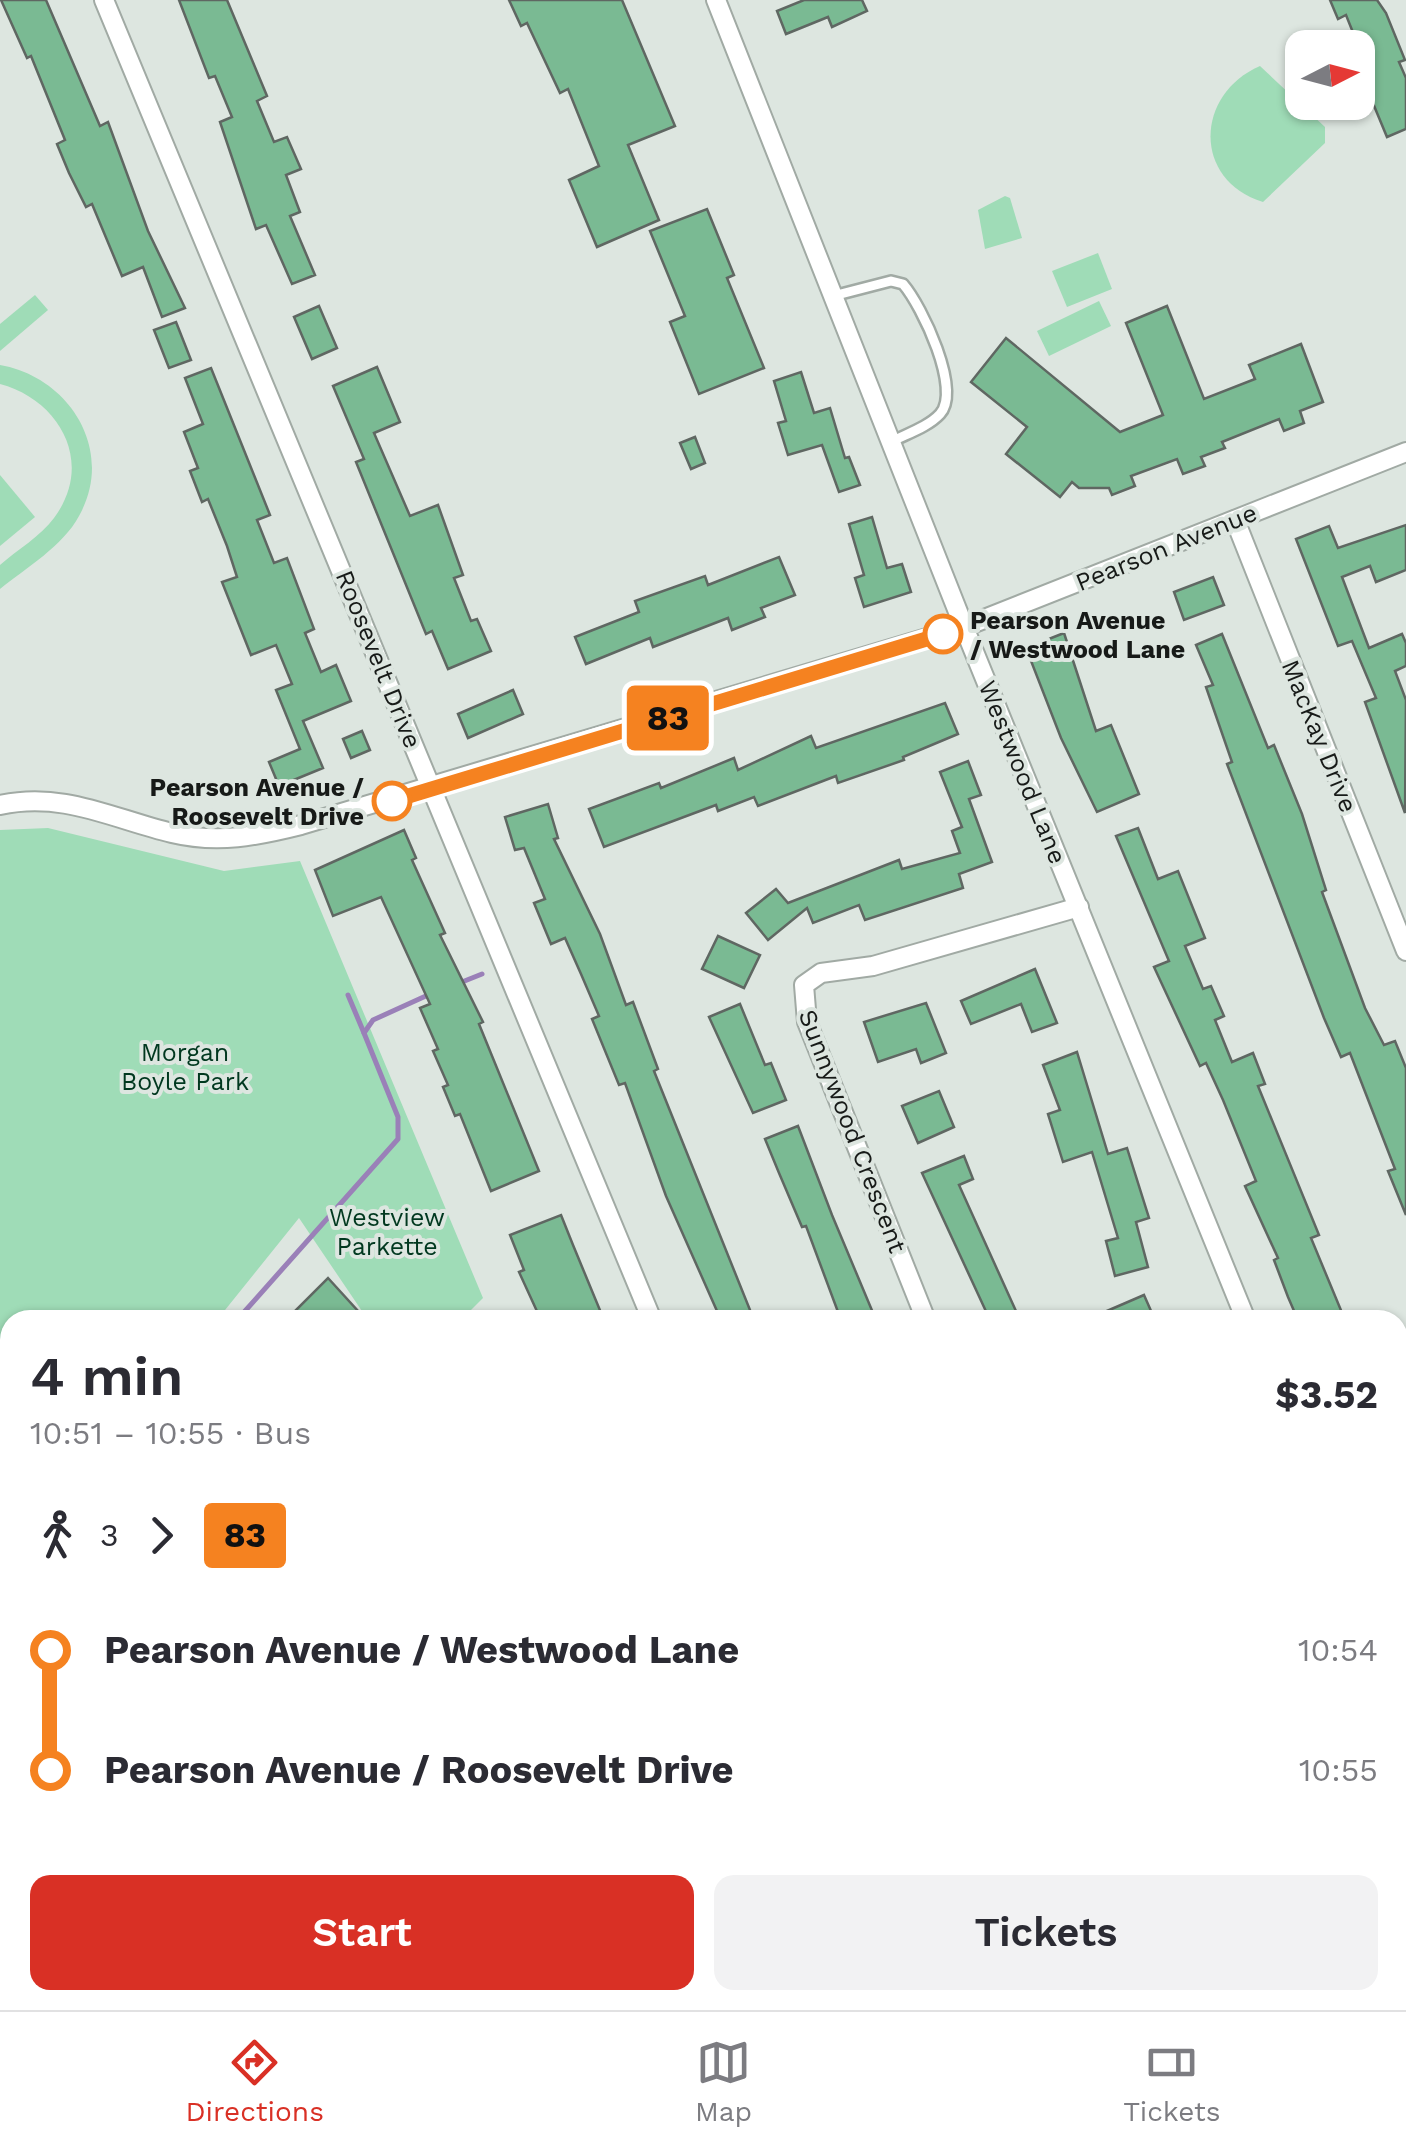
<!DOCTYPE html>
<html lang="en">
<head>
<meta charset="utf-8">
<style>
  :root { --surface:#fff; --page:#f2f2f3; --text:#2b2b33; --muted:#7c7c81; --line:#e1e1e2; --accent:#d93025 }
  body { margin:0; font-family:"Work Sans",sans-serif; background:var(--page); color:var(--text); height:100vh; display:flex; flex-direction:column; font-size:38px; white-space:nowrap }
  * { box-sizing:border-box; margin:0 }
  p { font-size:32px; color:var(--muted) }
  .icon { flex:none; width:55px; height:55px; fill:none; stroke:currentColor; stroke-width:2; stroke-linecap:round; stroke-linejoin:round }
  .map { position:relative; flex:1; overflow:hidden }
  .sheet { position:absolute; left:0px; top:1310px; width:1408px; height:700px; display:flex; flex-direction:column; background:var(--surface); border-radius:30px 30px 0 0; box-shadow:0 2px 8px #0004 }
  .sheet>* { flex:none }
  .badge { padding:0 20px; border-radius:8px; font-size:35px; line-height:65px }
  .needle { width:65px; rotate:84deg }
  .fabs { position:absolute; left:1285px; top:30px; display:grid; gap:20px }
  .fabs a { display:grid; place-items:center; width:90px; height:90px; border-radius:20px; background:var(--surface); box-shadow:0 2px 8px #0004; font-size:50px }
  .map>.badge { position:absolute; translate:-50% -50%; box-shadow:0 0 0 5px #fff }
  .legs { display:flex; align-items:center; gap:15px; height:110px; padding:0 30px; font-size:32px }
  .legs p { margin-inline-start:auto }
  .overview { display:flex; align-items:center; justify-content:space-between; height:170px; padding:0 30px }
  h1 { font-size:55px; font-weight:600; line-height:75px }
  .action { display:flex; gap:20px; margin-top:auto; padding:20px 30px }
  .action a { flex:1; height:115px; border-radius:20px; background:var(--accent); color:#fff; font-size:40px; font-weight:600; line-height:115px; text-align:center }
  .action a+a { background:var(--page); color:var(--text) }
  ul { padding:0 30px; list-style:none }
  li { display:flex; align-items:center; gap:35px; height:120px; font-size:38px }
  li i { display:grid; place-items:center; width:15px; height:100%; margin:0 12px; background:currentColor }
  li i::after { content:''; width:25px; height:25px; margin:-12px; border:8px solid; border-radius:50%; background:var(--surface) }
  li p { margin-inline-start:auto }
  li:first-child i { background:linear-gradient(#0000 50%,currentColor 0) }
  li:last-child i { background:linear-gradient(currentColor 50%,#0000 0) }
  .tab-bar { display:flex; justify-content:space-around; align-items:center; height:140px; border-top:2px solid var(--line); background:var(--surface); font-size:28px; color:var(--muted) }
  .tab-bar a { display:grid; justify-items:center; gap:5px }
  .tab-bar .current { color:var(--accent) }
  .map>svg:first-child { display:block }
</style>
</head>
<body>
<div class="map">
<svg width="1406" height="2010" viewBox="0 0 1406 2010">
  <rect width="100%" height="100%" fill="#dde6e0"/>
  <g fill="#9fdcb7">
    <path d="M1260,66l65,61v16l-62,59c-71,-22 -68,-108 -3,-136z"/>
    <path d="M1005,196l5,2 12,40 -37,11 -7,-39z"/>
    <path d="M1098,253l14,36 -45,18 -15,-36z"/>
    <path d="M35,295l13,15 -48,41v-27z"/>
    <path d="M1099,301l12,25 -62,30 -12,-25z"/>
    <path d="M0,365c69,12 116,85 79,151 -16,30 -53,52 -79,73v-24c17,-15 41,-29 54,-47 41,-55 6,-118 -54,-134z"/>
    <path d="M0,475l35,42 -35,29z"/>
    <path d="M48,828l176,43 76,-10 183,437 -22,22h-93l-69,-102 -82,102h-207v143l-10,4v-637z"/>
  </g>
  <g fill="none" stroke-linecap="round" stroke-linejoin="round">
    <g stroke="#9a80b8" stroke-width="5">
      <path d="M457,984l25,-10"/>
      <path d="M348,995l16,38"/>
      <path d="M237,1320l161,-181v-22l-34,-84 9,-13 55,-25"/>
      <path d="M0,1581l10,-9"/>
    </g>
  </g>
  <g fill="#7aba93" stroke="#5f6762" stroke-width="2.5">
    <path d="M1,0h45l54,126 8,-4 40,109 37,77 -23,9 -19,-50 -21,9 -30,-72 -6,3 -17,-34 -12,-29 8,-4 -34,-84 -4,2z"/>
    <path d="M179,0h48l40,96 -10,5 17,41 13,-5 14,32 -15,6 14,37 -10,4 25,59 -23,9 -26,-59 -10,4 -36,-107 12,-5 -17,-41 -6,2z"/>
    <path d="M509,0h113l53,126 -47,19 31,75 -62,27 -28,-67 30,-14 -31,-77 -8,4 -33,-70 -6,3z"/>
    <path d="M804,0h58l5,11 -35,16 -4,-10 -42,17 -9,-23z"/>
    <path d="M1330,0h47l9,13 19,47 -6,2 7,16v51l-19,8 -22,-53 7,-4 -26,-65 -8,4z"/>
    <path d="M707,209l27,66 -7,3 37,90 -65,26 -29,-72 15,-6 -35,-85z"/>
    <path d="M319,306l18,42 -25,11 -18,-42z"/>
    <path d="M1167,306l37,93 51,-20 -6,-14 52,-21 22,58 -23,9 4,12 -20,8 -5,-12 -57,23 3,6 -24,9 4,9 -22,8 -6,-15 -46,17 4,10 -23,9 -3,-7h-30l-7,-6 -12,15 -54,-43 21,-27 -56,-45 35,-44 114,94 43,-17 -37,-92z"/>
    <path d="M176,322l15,38 -22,8 -15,-38z"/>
    <path d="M377,367l23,55 -26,11 36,83 28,-11 25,70 -9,3 17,43 6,-2 14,32 -43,18 -16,-38 -6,3 -70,-172 8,-3 -31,-73z"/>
    <path d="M211,368l59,147 -13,5 17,43 13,-5 27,71 -9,4 16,39 15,-7 15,36 -48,20 20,47 -44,18 -10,-24 31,-13 -24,-59 16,-6 -16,-39 -25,10 -29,-73 15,-5 -10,-31 -19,-47 -6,3 -12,-31 8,-3 -14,-36 19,-8 -18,-46z"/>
    <path d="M801,372l13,41 16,-5 15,50 4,-1 11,28 -21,7 -17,-47 -34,10 -10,-32 8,-2 -12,-40z"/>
    <path d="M695,437l10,26 -14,6 -11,-26z"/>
    <path d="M872,517l15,51 15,-4 9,28 -47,15 -9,-29 9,-3 -15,-51z"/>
    <path d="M1406,525v45l-30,12 -6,-16 -28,11 27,71 33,-14 4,9v23l-11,5 11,29 -1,113 -40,-111 11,-4 -24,-57 -14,5 -42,-107 33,-13 9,22z"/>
    <path d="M779,557l16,38 -34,13 4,9 -33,13 -4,-12 -75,29 -3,-9 -64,26 -11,-27 64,-25 -4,-11 70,-25 3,9z"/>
    <path d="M1213,577l11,28 -40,15 -10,-28z"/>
    <path d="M1064,633l32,98 15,-6 28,69 -42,18 -36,-74 -35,-90z"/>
    <path d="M1222,634l46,114 6,-3 28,69 24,76 -4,2 43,116 19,37 11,-4 11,27v147l-18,-44 7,-2 -45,-116 -9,4 -17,-39 -97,-254 5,-2 -26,-75 7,-2 -17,-40z"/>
    <path d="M513,690l10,24 -55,24 -10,-24z"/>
    <path d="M945,703l13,31 -55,23 1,3 -66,23 -2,-7 -78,30 -4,-9 -36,14 -2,-6 -112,42 -15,-38 70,-26 2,5 73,-30 4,12 73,-34 5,12z"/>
    <path d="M362,731l8,19 -19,8 -8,-19z"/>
    <path d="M968,761l13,34 -12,4 23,63 -33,12 4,14 -98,32 -6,-15 -46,18 -6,-15 -39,32 -22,-27 30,-24 12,14 111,-43 3,9 58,-16 -8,-22 10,-4 -22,-55z"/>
    <path d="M548,804l10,34 -4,1 46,95 26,71 7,-3 25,67 -4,2 100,249h-33l-55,-124 -41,-113 -6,2 -27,-66 7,-3 -18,-42 -16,-36 -14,6 -17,-41 11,-4 -21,-51 -9,2 -10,-33z"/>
    <path d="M1138,828l20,51 20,-8 27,67 -20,8 18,43 8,-3 13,30 -9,4 17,42 21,-9 12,31 -7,2 61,149 -8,3 34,82h-47l-10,-23 -14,-37 4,-2 -33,-72 11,-5 -33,-81 -17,-37 -6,3 -46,-99 15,-6 -53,-125z"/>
    <path d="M404,830l12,28 -4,2 33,73 -5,2 43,87 -4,2 60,147 -48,20 -31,-77 -5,2 -12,-29 5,-2 -15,-34 5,-2 -18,-41 10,-4 -49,-107 -48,19 -18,-46z"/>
    <path d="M718,936l42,19 -16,33 -42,-19z"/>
    <path d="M1035,969l22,54 -25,9 -11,-28 -50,20 -10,-23z"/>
    <path d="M926,1003l20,50 -25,10 -5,-14 -38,13 -14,-40z"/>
    <path d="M740,1004l25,61 6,-2 15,37 -33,13 -44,-96z"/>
    <path d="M1077,1052l31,102 19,-6 22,70 -13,4 12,45 -33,9 -9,-35 12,-3 -26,-86 -29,10 -15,-48 12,-4 -17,-45z"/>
    <path d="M939,1091l15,36 -36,16 -16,-37z"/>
    <path d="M798,1126l34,89 44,105h-35l-35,-94 -4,1 -23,-54 -14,-34z"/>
    <path d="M964,1156l9,23 -14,6 61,135h-30l-68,-147z"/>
    <path d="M561,1215l12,30 31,75h-63l-22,-48 5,-2 -14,-35z"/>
    <path d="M328,1278l30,33 -9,9h-63z"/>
    <path d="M1144,1295l11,25h-69z"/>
  </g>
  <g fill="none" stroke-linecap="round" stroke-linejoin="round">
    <defs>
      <g id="service">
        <path d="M833,296l58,-15 12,3c19,22 59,106 37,130 -12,13 -34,20 -49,28"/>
        <path d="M1398,1969l8,-2"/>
        <path d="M1398,1990l8,-2"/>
        <path d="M1072,2000l4,10"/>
        <path d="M1021,2005l17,-5"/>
        <path d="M1260,2010l33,-10"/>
        <path d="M1328,2010l35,-10"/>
      </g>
      <g id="minor">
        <path d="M104,0l548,1320"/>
        <path d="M716,0l248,627 282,693"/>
        <path d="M1235,520l171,431"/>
        <path d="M0,805c63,-14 113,14 172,28 46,11 85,3 129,-8l663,-198 442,-175"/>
        <path d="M926,1320l-119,-298 -3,-37 17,-12 52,-7 206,-59"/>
        <path d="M1398,1697l8,21"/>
        <path d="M226,2000l4,10"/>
        <path d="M474,2000l3,10"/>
        <path d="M924,2000l4,10"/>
      </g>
      <g id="primary">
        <path d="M1398,1952l8,-2"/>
        <path d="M1200,2010l33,-10"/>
        <path d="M1399,2010l7,-2"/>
      </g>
    </defs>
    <use href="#service" stroke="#a1aaa4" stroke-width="14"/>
    <use href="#minor" stroke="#a1aaa4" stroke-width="22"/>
    <use href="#primary" stroke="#9685ac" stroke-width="32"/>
    <use href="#service" stroke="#fff" stroke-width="9"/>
    <use href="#minor" stroke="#fff" stroke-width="18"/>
    <use href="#primary" stroke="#e9d8fd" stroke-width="28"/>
  </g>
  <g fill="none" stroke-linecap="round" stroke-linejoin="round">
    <defs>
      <path id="line-1" d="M392,801l551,-167"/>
    </defs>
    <use href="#line-1" stroke="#fff" stroke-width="22"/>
    <use href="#line-1" stroke="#f58220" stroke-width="15"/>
  </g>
  <g fill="#fff" stroke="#f58220" stroke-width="5">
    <circle cx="943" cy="634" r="18"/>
    <circle cx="392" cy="801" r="18"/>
  </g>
  <g text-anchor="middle" stroke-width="8" stroke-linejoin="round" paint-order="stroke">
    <g font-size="25" fill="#171a18" stroke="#dde6e0">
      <text transform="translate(1166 547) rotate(-22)" y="9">Pearson Avenue</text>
      <text transform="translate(379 659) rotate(68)" y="9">Roosevelt Drive</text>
      <text transform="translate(1320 736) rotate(68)" y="9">MacKay Drive</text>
      <text transform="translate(1023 772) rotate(68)" y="9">Westwood Lane</text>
      <text transform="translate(853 1131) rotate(69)" y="9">Sunnywood Crescent</text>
    </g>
    <g font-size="25" font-weight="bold" fill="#171a18" stroke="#dde6e0" text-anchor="start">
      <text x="970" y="629">Pearson Avenue<tspan x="970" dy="29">/ Westwood Lane</tspan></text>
      <text x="364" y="796" text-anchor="end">Pearson Avenue /<tspan x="364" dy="29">Roosevelt Drive</tspan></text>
    </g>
    <g font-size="25" fill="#01381f" stroke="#dde6e0">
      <text x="185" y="1061">Morgan<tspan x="185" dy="29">Boyle Park</tspan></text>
      <text x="387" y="1226">Westview<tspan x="387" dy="29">Parkette</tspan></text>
    </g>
  </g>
</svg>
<div class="fabs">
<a><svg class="needle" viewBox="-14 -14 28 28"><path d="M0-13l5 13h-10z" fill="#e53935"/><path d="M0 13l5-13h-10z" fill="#7c7c81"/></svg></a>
</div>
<b class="badge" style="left:668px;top:718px;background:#f58220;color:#111">83</b>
<section class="sheet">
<div class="overview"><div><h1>4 min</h1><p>10:51 – 10:55 · Bus</p></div><b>$3.52</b></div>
<div class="legs"><svg class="icon" aria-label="walk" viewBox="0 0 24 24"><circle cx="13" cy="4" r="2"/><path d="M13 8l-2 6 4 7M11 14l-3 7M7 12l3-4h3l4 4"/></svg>3<svg class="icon" aria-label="forward" viewBox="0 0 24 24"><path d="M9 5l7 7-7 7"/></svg><b class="badge" style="background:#f58220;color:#111">83</b></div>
<ul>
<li><i style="color:#f58220"></i><b>Pearson Avenue / Westwood Lane</b><p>10:54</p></li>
<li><i style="color:#f58220"></i><b>Pearson Avenue / Roosevelt Drive</b><p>10:55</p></li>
</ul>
<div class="action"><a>Start</a><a>Tickets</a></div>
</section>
</div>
<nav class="tab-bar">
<a class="current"><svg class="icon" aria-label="directions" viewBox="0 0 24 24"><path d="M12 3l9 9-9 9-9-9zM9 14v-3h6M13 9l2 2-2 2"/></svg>Directions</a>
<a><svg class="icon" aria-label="map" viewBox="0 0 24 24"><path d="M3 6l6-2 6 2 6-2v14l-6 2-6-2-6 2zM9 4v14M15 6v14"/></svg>Map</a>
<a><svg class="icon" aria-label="tickets" viewBox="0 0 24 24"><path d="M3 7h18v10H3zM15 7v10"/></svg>Tickets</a>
</nav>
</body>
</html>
